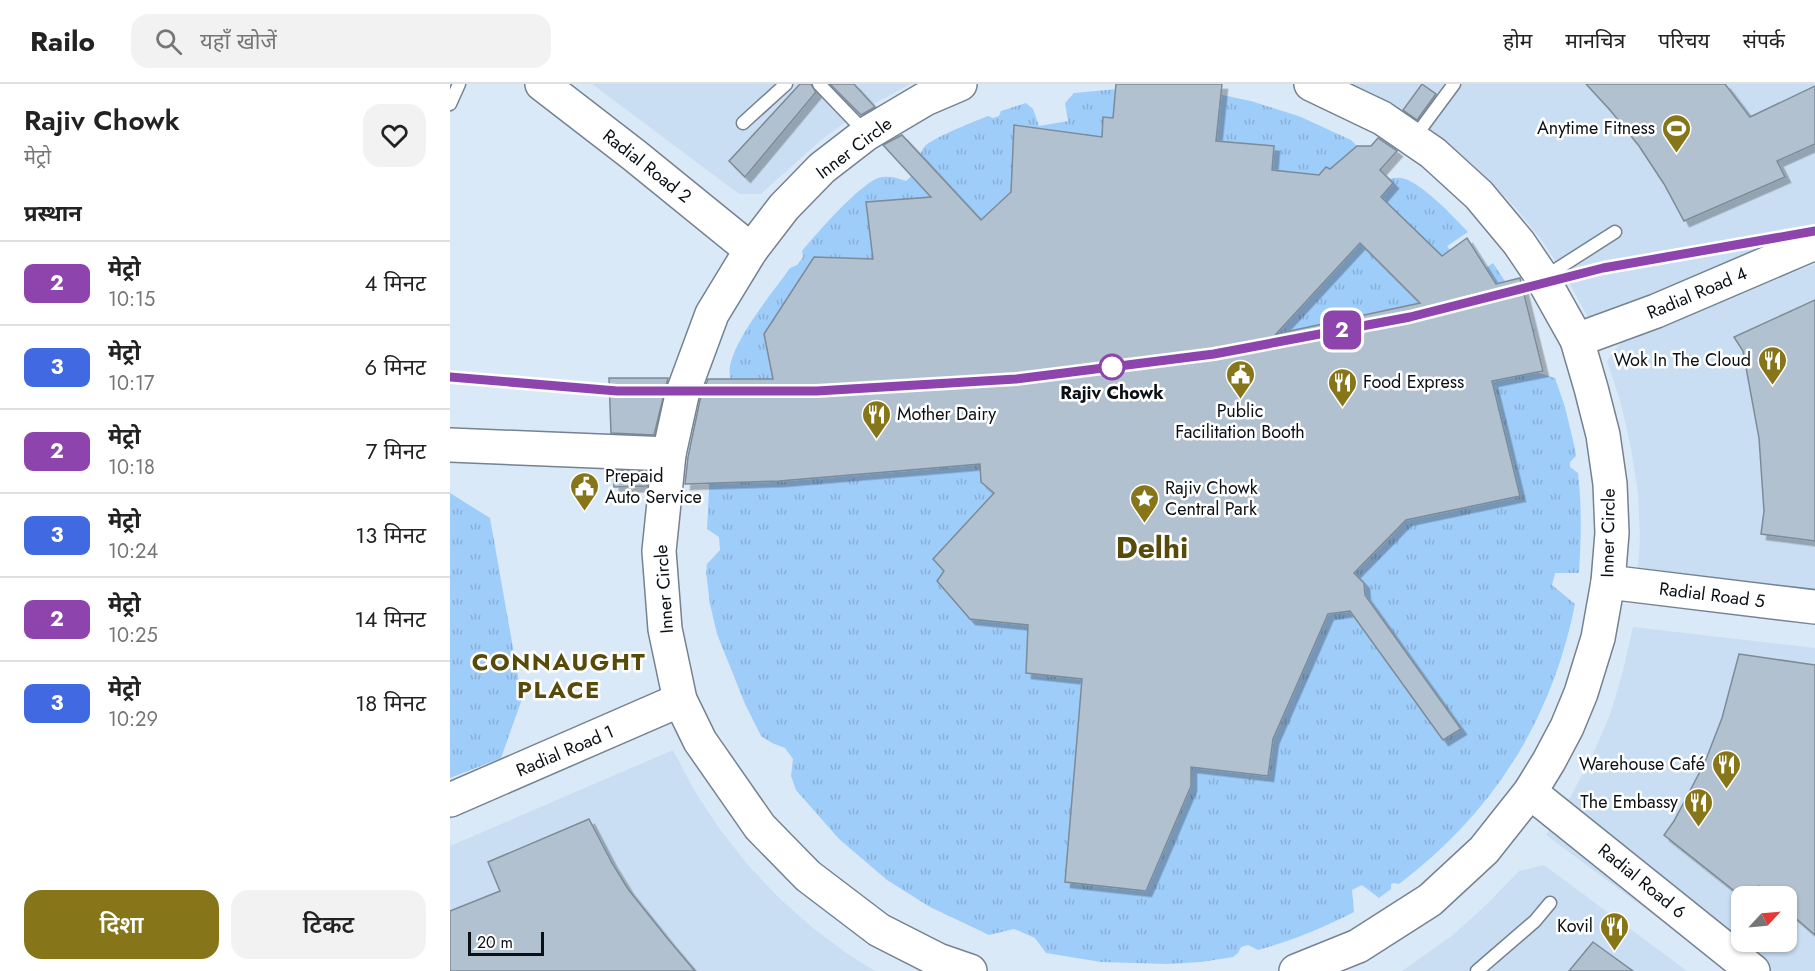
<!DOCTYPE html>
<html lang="hi">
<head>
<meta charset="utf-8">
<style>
  :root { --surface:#fff; --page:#f2f2f2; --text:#222; --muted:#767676; --line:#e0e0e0; --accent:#877619 }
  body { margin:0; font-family:Jost,"Noto Sans Devanagari",sans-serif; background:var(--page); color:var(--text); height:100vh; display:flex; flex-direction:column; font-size:22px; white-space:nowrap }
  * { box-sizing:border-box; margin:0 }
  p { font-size:20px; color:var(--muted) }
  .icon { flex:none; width:33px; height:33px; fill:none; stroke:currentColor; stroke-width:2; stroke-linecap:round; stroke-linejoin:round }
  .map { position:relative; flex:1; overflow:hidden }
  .sheet { display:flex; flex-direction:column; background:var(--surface); width:450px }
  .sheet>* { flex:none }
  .badge { padding:0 12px; border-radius:9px; font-size:21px; line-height:39px }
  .needle { width:39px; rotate:64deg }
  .tools { position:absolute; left:1281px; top:802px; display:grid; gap:12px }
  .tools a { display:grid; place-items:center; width:66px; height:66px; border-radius:12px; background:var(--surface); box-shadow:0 2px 4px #0004; font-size:30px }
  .scale { position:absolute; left:18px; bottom:15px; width:76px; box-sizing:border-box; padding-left:6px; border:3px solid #0b1015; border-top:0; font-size:16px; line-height:21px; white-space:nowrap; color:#0b1015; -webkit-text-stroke:4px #fff; paint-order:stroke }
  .map>.badge { position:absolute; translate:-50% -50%; box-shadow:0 0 0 3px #fff }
  h2 { padding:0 24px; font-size:22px; line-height:54px }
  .round { display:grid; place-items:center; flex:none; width:63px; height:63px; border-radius:18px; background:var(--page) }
  .summary { display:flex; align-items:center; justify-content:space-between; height:102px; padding:0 24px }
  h1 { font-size:28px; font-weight:600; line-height:45px }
  .action { display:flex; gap:12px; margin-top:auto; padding:12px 24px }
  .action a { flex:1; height:69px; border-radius:18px; background:var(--accent); color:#fff; font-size:24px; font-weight:600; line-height:69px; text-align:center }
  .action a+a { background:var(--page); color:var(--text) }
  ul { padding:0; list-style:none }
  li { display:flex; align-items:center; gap:18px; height:84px; padding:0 24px; border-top:2px solid var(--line) }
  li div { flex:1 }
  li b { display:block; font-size:22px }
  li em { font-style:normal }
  li .badge { min-width:66px; font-weight:700; text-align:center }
  header { display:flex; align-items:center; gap:36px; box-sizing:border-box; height:84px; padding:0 30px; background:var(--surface); border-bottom:2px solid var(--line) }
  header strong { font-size:28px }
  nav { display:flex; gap:33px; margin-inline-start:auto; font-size:21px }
  .search { width:420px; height:54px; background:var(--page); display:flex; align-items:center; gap:15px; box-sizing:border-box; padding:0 21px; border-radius:18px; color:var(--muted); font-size:22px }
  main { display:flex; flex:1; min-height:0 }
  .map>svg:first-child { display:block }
</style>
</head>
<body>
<header>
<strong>Railo</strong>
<div class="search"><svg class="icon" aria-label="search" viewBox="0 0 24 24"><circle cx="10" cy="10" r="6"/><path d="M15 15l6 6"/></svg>यहाँ खोजें</div>
<nav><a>होम</a><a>मानचित्र</a><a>परिचय</a><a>संपर्क</a></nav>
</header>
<main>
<section class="sheet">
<div class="summary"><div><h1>Rajiv Chowk</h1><p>मेट्रो</p></div><a class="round"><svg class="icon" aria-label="heart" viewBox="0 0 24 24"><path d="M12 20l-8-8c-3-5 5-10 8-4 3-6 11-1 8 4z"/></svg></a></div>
<h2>प्रस्थान</h2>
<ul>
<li><span class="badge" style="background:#8e44ad;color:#fff">2</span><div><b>मेट्रो</b><p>10:15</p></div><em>4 मिनट</em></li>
<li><span class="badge" style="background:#4169e1;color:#fff">3</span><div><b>मेट्रो</b><p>10:17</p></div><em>6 मिनट</em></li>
<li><span class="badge" style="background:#8e44ad;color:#fff">2</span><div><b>मेट्रो</b><p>10:18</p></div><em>7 मिनट</em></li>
<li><span class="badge" style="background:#4169e1;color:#fff">3</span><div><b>मेट्रो</b><p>10:24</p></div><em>13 मिनट</em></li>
<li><span class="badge" style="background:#8e44ad;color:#fff">2</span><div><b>मेट्रो</b><p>10:25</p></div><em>14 मिनट</em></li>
<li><span class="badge" style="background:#4169e1;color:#fff">3</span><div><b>मेट्रो</b><p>10:29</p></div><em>18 मिनट</em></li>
</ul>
<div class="action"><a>दिशा</a><a>टिकट</a></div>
</section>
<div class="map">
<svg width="1365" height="887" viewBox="0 0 1365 887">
  <defs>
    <pattern id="park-tufts" width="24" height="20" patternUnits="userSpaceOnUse" patternTransform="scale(1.5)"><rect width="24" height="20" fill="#9fcdfa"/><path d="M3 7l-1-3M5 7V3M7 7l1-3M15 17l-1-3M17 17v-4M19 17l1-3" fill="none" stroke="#88afd5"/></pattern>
    <filter id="shadow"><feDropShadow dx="5.5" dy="5.5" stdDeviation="0" flood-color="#0004"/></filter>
  </defs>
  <rect width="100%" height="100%" fill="#dae9f7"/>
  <g fill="#c9def2" fill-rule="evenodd">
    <path d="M142,0h318l-52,29 -37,27 -60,54h-22z"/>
    <path d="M904,0h461v146l-224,93 -24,-44 -24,-37 -28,-35 -32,-33 -33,-30 -37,-27 -38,-23z"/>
    <path d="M1365,180v326l-177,-22 2,-30 -2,-45 -7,-45 -10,-44 -14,-43 13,-18z"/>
    <path d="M1183,543l182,21v323h-86l-183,-136 25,-39 21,-40 18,-41 13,-44zM1292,813h44v45h-44z"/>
    <path d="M223,666l21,40 25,38 28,36 31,33 35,31 36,27 26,16h-425v-125z"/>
    <path d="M1094,781l143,106h-285l51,-36 34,-31 32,-33z"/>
  </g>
  <g fill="url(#park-tufts)">
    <path d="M678,4l80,4 43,9 50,16 50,23 10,10 17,31c7,-1 16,-4 23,-3 18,2 54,40 67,54l-21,14 24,32 22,-15 25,38 17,30 -11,17 6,22 25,8 10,29 10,42 1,7 -6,6v5l8,6c4,34 3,66 1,100h-24l-3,12 23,19c-23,116 -82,209 -176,280l-5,-1 -3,1v5l-12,9 -17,-13 -10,5 2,22c-31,16 -63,29 -96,38l-10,-5 -7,2 -3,6 -5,4 -32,5 -34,2 -66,-2 -55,-9 -11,-15 -21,-9 -25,6 -59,-28 -43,-27 -48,-41 -43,-49 -5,-14 2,-17 -8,-11 -13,-5 -11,-7 -16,-32 -28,-70 -7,-30 -4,-32 1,-8 13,-14 -1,-13 -12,-8 3,-60 21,-89c-11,-26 44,-90 59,-112l7,-3 6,-8 -1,-6c14,-17 57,-66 76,-73 10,-3 19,0 28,3l12,-11c1,-8 1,-16 6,-23 8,-9 51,-26 64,-31l5,2 6,-2 2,-5 25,-8 7,6 6,17 29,-5 -3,-18 9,-10z"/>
    <path d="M0,409l40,25 32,181 -21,59 -51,20z"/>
  </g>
  <g fill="#b2c1cf" stroke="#7d8b98" stroke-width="1.5" fill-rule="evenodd" filter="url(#shadow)">
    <path d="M350,0h11l5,8 -71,85 -16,-16z"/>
    <path d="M380,0h24l21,23 -14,8z"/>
    <path d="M666,0h106l-6,57 58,5 -2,24 47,5 7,-8 4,2 27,-23h14l7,-8 19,13 -17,19 13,13 -12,14 61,59 25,-18 29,46 24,-6 23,93 -51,10 28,115 -114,24 -52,53 10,10 1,12 96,134 -18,11 -93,-129 -22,3 -55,125 -5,37 -77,-9v19l-45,105 -81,-9 17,-203 -56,-6 2,-48 -58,-6 -33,-38 7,-10 -11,-12 61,-66 -13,-11 -1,-18 -201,17 -94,3 3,-27 12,-57 8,-21h65l-9,-45 50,-77 59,2 -7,-57 65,-5 -48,-52 19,-10 79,85 30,-28 3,-67 88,12 1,-20 10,1zM910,159l60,60 -144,31z"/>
    <path d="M972,0l14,10 -19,26 -14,-10z"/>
    <path d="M1136,0h139l25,33 65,-31v58l-38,17 8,16 -101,44 -20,-37 -25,-38 -29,-36z"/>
    <path d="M1365,216v241l-54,-7 3,-23 -5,-73 -16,-87 -9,-14z"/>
    <path d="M159,294h59l-14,57 -43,-2z"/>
    <path d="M163,386l35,2 -1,14 -33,1z"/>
    <path d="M1289,570l76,11v270l-29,-25v-13h-15l-12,-11 -8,11h-9l-78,-62 10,-14 31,-59 17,-44z"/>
    <path d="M139,735l23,44 16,26 40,50 27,32h-245v-60l50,-20 -12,-29z"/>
    <path d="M1143,858l11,8 29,21h-64z"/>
  </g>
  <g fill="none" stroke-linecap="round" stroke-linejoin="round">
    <defs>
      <g id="lane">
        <path d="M369,0l47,49"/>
        <path d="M0,20l9,-20"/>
        <path d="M293,39l43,-39"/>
        <path d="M964,54l40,-54"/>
        <path d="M1093,194l72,-46"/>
        <path d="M1027,887l58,-50 15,-18"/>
      </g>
      <g id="secondary">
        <path d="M92,0l92,71 117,95"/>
        <path d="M510,0l-35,15 -59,35 -44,34 -38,39 -33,43 -39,64 -30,81 -13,59 -10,97 6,78 15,71 20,41 60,86 48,49 71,54 59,30 32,11"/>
        <path d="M1127,256l79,-29 159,-68"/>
        <path d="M0,361l219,9"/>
        <path d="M1158,498l207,25"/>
        <path d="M1080,708l223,179"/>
        <path d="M0,716l230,-100"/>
        <path d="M846,887l62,-25 72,-46 54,-50 46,-58 19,-31 18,-34 14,-34 17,-55 10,-56 4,-49 -2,-49 -7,-49 -12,-47 -14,-48 -37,-66 -21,-31 -40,-48 -46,-42 -51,-35 -71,-34"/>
      </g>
    </defs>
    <use href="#lane" stroke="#758290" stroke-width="15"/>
    <use href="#secondary" stroke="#758290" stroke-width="36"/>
    <use href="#lane" stroke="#fff" stroke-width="12"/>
    <use href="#secondary" stroke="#fff" stroke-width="33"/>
  </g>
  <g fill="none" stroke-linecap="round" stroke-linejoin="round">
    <defs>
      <path id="line" d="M0,293l167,14h200l199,-12 198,-25 196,-37 193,-49 212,-37"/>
    </defs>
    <use href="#line" stroke="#fff" stroke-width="14"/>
    <use href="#line" stroke="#8e44ad" stroke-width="9"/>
  </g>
  <defs>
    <symbol id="stadium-pin" viewBox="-11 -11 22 30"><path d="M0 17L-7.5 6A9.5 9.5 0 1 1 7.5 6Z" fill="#877619" stroke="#fff"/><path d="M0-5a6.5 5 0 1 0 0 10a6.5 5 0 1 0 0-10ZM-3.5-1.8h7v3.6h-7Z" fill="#fff"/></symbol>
    <symbol id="restaurant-pin" viewBox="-11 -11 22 30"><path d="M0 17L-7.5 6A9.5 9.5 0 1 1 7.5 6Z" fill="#877619" stroke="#fff"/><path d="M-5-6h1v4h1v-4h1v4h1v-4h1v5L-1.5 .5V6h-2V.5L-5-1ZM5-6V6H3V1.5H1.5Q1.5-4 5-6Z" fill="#fff"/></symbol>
    <symbol id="civic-pin" viewBox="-11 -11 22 30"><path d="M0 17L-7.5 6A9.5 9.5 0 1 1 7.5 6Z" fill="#877619" stroke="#fff"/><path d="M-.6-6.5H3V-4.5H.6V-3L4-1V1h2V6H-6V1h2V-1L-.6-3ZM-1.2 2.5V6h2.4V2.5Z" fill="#fff"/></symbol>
    <symbol id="sight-pin" viewBox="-11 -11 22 30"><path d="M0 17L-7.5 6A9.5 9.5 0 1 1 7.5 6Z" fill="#877619" stroke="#fff"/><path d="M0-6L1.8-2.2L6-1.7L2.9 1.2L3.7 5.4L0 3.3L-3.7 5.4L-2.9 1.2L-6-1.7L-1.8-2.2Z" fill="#fff"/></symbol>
  </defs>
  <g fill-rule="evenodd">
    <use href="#stadium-pin" x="1210" y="28" width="33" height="45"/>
    <use href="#restaurant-pin" x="1306" y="260" width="33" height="45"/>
    <use href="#civic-pin" x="774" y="274" width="33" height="45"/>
    <use href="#restaurant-pin" x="876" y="282" width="33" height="45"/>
    <use href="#restaurant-pin" x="410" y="314" width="33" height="45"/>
    <use href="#civic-pin" x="118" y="386" width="33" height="45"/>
    <use href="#sight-pin" x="678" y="398" width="33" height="45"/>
    <use href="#restaurant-pin" x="1260" y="664" width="33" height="45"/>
    <use href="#restaurant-pin" x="1232" y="702" width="33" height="45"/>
    <use href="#restaurant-pin" x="1148" y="826" width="33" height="45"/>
  </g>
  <circle fill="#fff" stroke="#8e44ad" stroke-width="3" cx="662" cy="283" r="12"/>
  <g text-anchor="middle" stroke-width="5" stroke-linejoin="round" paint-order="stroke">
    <g font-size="18" fill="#0b1015" stroke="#fff" text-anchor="end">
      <text x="1205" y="50">Anytime Fitness</text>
      <text x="1301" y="282">Wok In The Cloud</text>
      <text x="913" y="304" text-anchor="start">Food Express</text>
      <text x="790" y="333" text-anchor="middle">Public<tspan x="790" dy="21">Facilitation Booth</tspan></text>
      <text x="447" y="336" text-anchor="start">Mother Dairy</text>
      <text x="155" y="398" text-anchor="start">Prepaid<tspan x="155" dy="21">Auto Service</tspan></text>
      <text x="715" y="410" text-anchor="start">Rajiv Chowk<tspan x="715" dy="21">Central Park</tspan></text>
      <text x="1255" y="686">Warehouse Café</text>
      <text x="1228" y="724">The Embassy</text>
      <text x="1143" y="848">Kovil</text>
    </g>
    <g font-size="18" fill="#0b1015" stroke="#fff">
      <text transform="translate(404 64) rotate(-37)" y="6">Inner Circle</text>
      <text transform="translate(197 82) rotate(38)" y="6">Radial Road 2</text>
      <text transform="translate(1247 209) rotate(-23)" y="6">Radial Road 4</text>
      <text transform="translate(1158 449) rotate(-89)" y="6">Inner Circle</text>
      <text transform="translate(214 505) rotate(-94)" y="6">Inner Circle</text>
      <text transform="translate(1262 511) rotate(7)" y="6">Radial Road 5</text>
      <text transform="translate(115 667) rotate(-23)" y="6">Radial Road 1</text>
      <text transform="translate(1192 797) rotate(39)" y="6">Radial Road 6</text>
    </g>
    <g font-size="18" font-weight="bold" fill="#0b1015" stroke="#fff">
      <text x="662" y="315">Rajiv Chowk</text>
    </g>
    <g font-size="24" font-weight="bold" letter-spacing="1.5" fill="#574b0b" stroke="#fff">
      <text x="109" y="586">CONNAUGHT<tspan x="109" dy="28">PLACE</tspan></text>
    </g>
    <g font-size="30" font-weight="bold" fill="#574b0b" stroke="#fff">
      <text x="702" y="474">Delhi</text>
    </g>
  </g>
</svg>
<div class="tools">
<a><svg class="needle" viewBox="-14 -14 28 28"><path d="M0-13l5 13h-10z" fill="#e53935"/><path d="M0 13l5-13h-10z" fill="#767676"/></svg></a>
</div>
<div class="scale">20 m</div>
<b class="badge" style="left:892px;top:246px;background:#8e44ad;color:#fff">2</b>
</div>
</main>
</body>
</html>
